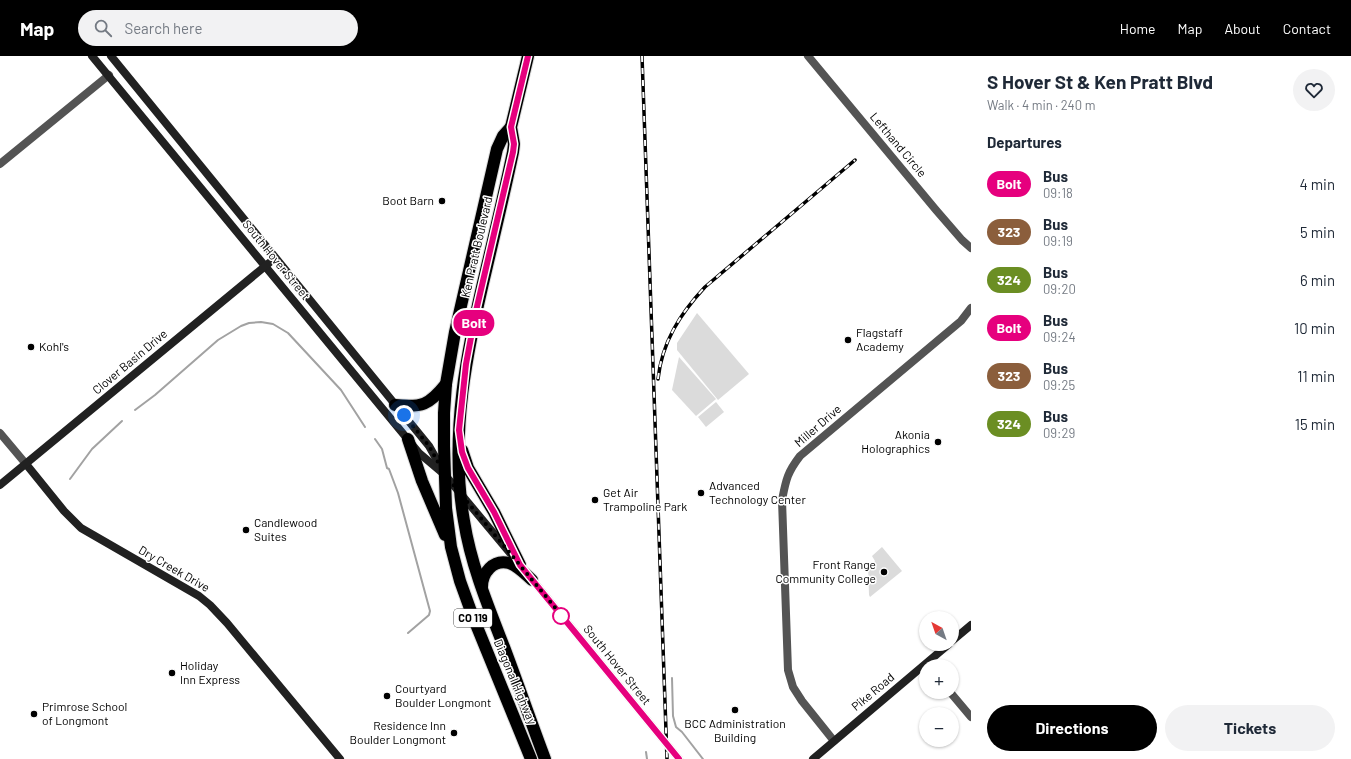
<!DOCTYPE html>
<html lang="en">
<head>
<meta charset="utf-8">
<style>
  :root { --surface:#fff; --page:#f2f2f3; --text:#1f2937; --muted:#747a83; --accent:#000 }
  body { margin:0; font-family:Barlow,sans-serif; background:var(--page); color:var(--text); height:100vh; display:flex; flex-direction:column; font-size:15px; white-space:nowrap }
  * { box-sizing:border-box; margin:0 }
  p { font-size:13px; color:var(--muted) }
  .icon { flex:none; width:22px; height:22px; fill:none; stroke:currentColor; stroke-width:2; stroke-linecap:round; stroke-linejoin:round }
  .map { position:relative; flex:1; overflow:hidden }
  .panel { display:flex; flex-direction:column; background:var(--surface); width:380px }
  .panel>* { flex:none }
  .badge { padding:0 8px; border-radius:13px; font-size:14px; line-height:26px }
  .needle { width:26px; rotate:320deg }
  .fabs { position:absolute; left:919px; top:555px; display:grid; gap:8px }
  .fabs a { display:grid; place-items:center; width:40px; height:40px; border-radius:50%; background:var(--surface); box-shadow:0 1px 3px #0004; font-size:20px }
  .you { position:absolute; width:20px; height:20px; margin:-10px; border:3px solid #fff; border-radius:50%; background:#1a73e8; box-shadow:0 0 0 6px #1a73e833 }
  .map>.badge { position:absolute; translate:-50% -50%; box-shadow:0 0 0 2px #fff }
  h2 { padding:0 16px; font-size:15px; line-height:36px }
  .round { display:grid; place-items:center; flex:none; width:42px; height:42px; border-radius:21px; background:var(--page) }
  .summary { display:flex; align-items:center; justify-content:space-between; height:68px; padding:0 16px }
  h1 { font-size:19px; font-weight:700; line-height:30px }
  .button { display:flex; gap:8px; margin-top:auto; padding:8px 16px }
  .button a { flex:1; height:46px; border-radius:24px; background:var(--accent); color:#fff; font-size:16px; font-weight:700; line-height:46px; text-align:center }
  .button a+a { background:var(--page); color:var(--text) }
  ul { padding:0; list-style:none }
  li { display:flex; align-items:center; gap:12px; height:48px; padding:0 16px }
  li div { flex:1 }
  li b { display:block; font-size:15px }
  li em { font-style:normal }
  li .badge { min-width:44px; font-weight:700; text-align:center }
  header { display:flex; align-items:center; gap:24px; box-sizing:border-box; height:56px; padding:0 20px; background:var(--accent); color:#fff }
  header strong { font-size:19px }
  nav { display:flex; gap:22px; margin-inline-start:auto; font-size:14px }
  .search { width:280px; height:36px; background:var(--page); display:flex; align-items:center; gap:10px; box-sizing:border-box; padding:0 14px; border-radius:22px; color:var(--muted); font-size:15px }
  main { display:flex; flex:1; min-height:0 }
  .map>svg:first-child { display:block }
</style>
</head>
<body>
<header>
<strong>Map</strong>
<div class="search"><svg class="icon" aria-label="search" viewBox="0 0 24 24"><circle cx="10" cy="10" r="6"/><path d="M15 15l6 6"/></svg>Search here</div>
<nav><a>Home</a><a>Map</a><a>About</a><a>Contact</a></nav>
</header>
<main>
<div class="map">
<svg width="971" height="703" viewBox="0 0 971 703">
  <rect width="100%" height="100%" fill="#fff"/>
  <g fill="#dbdbdb">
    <path d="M697,257l52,61 -31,26 -41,-50v-7z"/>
    <path d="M679,301l37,42 -20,17 -24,-26z"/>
    <path d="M716,346l8,10 -18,15 -8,-10z"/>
    <path d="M882,491l20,24 -32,26 -1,-2 -1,-32 2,2 3,-1 2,-3 -3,-5z"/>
  </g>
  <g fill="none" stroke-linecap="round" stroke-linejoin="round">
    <g stroke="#a2a2a2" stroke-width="2">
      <path d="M135,354l20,-15 63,-55 23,-14 8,-3 12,-1 12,2 15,9 53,57 24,37"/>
      <path d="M375,383l7,10 5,19 2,1 9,24 32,118 -1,4 -21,18"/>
      <path d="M70,423l22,-30 30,-28"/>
      <path d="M672,622l1,38 3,11 6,5 21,27"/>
      <path d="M646,696l1,7"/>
    </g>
    <defs>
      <g id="highway">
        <path d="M528,0l-17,71 3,17 -1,8c-8,38 -17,76 -26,114 -20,83 -38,169 -23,255 7,44 24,85 40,126 14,37 27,75 41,112"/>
        <path d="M511,71l-8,9 -6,13 -42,183 -9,52 -2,29v33l2,62 5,39 9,34 13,36 58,142"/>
        <path d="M395,349c27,3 34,0 51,-21"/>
        <path d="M408,383l14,42 23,54"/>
        <path d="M462,394l6,18 26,44 26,53"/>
        <path d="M482,531c0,-14 11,-28 27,-24 9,3 16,11 23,17"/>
      </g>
    </defs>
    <use href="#highway" stroke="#dbdbdb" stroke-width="14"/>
    <g stroke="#545454" stroke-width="8">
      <path d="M808,0l128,154 26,30 9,8"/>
      <path d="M0,108l109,-89"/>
      <path d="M0,377l26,31"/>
      <path d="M950,636l21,25"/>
      <path d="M834,685l-32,-40 -9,-14 -5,-17 -6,-170c4,-20 5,-27 18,-44l161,-135 10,-13"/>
    </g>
    <g stroke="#212121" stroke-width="8">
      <path d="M92,0l327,397 26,22 65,78"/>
      <path d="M111,0l318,390 13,23"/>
      <path d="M26,408l38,47 17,17 118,68 11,9 17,18 113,136"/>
      <path d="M0,429l269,-222"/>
      <path d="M530,521l149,182"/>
      <path d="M952,585l19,-16"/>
      <path d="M813,703l136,-115"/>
    </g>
    <use href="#highway" stroke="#000" stroke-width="12"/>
    <defs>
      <g id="rail">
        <path d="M642,0l25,703"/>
        <path d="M658,323c4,-37 22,-65 47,-92l150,-127"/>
      </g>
    </defs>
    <use href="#rail" stroke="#000" stroke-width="3.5"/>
    <use href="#rail" stroke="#fff" stroke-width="2" stroke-dasharray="6" stroke-linecap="butt"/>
  </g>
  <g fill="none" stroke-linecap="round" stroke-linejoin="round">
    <defs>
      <path id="line" d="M528,0l-17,71 3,17 -1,8 -37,159 -10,53 -7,66 3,22 6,16 26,44 26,53 159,194"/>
    </defs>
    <use href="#line" stroke="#fff" stroke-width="9"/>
    <use href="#line" stroke="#e6007e" stroke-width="6"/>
    <path stroke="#000" stroke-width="4" stroke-dasharray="0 7.2" d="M404,359l25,31 16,29 118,142 -2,-1"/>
  </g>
  <g fill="#000" stroke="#fff" stroke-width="1.5">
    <circle cx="442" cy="145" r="4"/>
    <circle cx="848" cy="284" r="4"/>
    <circle cx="31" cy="291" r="4"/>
    <circle cx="938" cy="386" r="4"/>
    <circle cx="701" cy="437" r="4"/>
    <circle cx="595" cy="444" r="4"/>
    <circle cx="246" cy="474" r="4"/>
    <circle cx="884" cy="516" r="4"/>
    <circle cx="172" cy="617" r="4"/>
    <circle cx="387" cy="640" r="4"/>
    <circle cx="735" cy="654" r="4"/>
    <circle cx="34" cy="658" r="4"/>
    <circle cx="454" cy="677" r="4"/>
  </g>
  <circle fill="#fff" stroke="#e6007e" stroke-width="2" cx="561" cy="560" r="8"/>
  <g text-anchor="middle" stroke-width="3" stroke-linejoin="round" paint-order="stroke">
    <rect fill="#fff" stroke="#4c4c4c" stroke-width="1" x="454" y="553" width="38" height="18" rx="3"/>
    <g font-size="11" font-weight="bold" fill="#000">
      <text x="473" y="566">CO 119</text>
    </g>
    <g font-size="12" fill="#000" stroke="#fff">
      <text transform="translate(898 89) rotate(50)" y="4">Lefthand Circle</text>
      <text transform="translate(477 191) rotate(-77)" y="4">Ken Pratt Boulevard</text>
      <text transform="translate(276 204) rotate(51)" y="4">South Hover Street</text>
      <text transform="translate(130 306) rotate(-40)" y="4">Clover Basin Drive</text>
      <text transform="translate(818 370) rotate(-41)" y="4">Miller Drive</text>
      <text transform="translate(174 513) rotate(30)" y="4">Dry Creek Drive</text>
      <text transform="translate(617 609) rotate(51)" y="4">South Hover Street</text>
      <text transform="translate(515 626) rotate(67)" y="4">Diagonal Highway</text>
      <text transform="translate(873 636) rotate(-40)" y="4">Pike Road</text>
    </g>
    <g font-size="12" fill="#000" stroke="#fff" text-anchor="start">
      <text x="434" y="149" text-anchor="end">Boot Barn</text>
      <text x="856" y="281">Flagstaff<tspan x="856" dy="14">Academy</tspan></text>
      <text x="39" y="295">Kohl's</text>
      <text x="930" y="383" text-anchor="end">Akonia<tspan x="930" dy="14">Holographics</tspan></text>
      <text x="709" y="434">Advanced<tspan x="709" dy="14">Technology Center</tspan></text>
      <text x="603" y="441">Get Air<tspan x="603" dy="14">Trampoline Park</tspan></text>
      <text x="254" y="471">Candlewood<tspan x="254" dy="14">Suites</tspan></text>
      <text x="876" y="513" text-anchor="end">Front Range<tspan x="876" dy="14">Community College</tspan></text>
      <text x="180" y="614">Holiday<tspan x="180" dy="14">Inn Express</tspan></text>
      <text x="395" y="637">Courtyard<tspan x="395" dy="14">Boulder Longmont</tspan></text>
      <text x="42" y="655">Primrose School<tspan x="42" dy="14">of Longmont</tspan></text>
      <text x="735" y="672" text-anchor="middle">BCC Administration<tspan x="735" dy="14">Building</tspan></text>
      <text x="446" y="674" text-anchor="end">Residence Inn<tspan x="446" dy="14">Boulder Longmont</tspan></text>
    </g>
  </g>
</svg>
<div class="fabs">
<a><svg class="needle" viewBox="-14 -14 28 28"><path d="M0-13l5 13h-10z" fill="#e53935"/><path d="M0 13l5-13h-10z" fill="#747a83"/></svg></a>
<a>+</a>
<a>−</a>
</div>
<div class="you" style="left:404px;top:359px"></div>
<b class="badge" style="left:474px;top:267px;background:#e6007e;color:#fff">Bolt</b>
</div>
<section class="panel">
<div class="summary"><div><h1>S Hover St &amp; Ken Pratt Blvd</h1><p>Walk · 4 min · 240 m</p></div><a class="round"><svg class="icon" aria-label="heart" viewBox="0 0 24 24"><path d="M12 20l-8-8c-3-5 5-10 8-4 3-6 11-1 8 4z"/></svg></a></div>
<h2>Departures</h2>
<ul>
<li><span class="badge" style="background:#e6007e;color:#fff">Bolt</span><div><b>Bus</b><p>09:18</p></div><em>4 min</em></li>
<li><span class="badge" style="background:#8b5e3c;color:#fff">323</span><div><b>Bus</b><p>09:19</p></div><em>5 min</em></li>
<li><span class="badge" style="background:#6b8e23;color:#fff">324</span><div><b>Bus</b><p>09:20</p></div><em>6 min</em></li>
<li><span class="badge" style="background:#e6007e;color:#fff">Bolt</span><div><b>Bus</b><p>09:24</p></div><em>10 min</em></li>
<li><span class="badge" style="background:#8b5e3c;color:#fff">323</span><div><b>Bus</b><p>09:25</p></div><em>11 min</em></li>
<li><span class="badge" style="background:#6b8e23;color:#fff">324</span><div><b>Bus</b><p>09:29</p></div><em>15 min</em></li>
</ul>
<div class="button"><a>Directions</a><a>Tickets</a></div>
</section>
</main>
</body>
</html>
